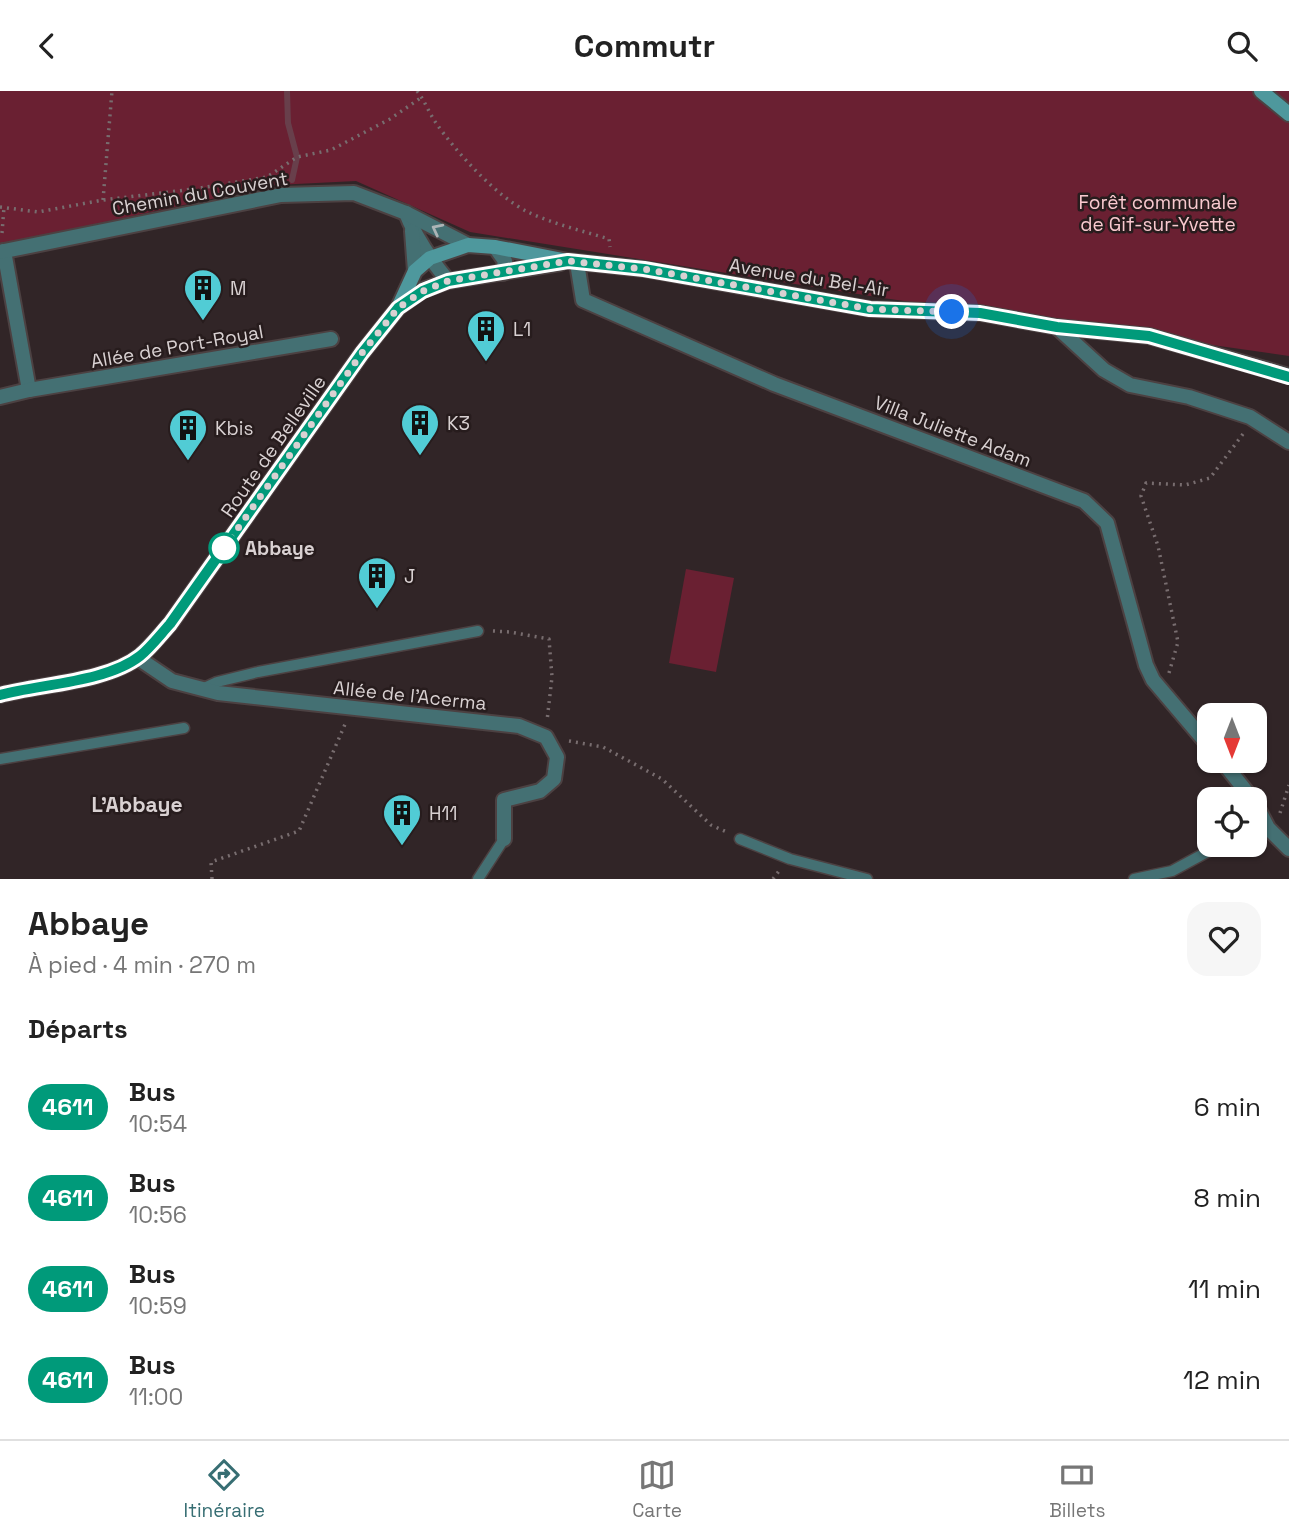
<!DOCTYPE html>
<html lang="fr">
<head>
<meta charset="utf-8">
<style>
  :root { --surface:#fff; --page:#f6f6f6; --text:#222; --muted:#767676; --line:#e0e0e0; --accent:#376e73 }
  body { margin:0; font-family:"Space Grotesk",sans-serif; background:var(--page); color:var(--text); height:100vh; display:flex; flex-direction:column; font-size:26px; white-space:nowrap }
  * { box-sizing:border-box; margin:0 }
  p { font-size:23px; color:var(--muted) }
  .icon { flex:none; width:38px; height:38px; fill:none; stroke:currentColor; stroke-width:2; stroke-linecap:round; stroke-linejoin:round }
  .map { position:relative; height:788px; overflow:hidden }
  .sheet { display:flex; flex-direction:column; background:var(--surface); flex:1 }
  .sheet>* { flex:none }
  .badge { padding:0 14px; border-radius:23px; font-size:24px; line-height:46px }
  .needle { width:46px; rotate:180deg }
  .fabs { position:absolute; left:1197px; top:612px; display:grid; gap:14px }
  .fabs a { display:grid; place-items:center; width:70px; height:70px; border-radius:14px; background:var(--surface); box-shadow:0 2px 5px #0004; font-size:35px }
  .you { position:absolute; width:35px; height:35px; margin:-18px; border:5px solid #fff; border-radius:50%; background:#1a73e8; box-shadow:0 0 0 10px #1a73e833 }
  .map>.badge { position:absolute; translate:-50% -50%; box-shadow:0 0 0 4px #fff }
  h2 { padding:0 28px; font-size:26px; line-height:63px }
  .round { display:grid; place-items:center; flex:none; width:74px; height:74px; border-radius:21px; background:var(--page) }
  .head { display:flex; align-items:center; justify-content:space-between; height:119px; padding:0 28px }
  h1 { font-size:33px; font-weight:700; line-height:52px }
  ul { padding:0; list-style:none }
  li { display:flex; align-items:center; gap:21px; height:91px; padding:0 28px }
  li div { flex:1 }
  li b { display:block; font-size:26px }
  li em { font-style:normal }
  li .badge { min-width:77px; font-weight:700; text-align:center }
  header { display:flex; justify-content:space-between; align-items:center; height:91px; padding:0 28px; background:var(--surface); font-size:32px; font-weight:700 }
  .tabs { display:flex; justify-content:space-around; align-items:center; height:98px; border-top:2px solid var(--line); background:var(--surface); font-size:19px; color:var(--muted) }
  .tabs a { display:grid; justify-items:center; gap:4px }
  .tabs .current { color:var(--accent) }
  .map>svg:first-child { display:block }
</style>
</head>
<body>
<header><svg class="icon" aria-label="back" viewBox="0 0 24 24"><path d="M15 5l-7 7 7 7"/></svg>Commutr<svg class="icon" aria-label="search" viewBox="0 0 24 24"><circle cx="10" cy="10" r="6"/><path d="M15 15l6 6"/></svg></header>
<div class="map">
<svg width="1289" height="788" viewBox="0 0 1289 788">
  <rect width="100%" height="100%" fill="#312527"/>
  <g fill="#6a2032">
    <path d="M0,0h1289v265l-406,-58 -413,-66 -114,-51 -80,4 -276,60z"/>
    <path d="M686,478l48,9 -18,94 -47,-9z"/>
  </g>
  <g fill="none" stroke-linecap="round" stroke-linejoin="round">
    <path stroke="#683f4b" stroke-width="6" d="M287,0l1,32 9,34 -5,23"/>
    <defs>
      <g id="lane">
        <path d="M202,598l15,-7 41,-10 220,-41"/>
        <path d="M0,668l184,-31"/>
        <path d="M740,748l50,20 77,20"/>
        <path d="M478,788l26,-40"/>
        <path d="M1134,788l38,-8 48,-26"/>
      </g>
      <g id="street">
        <path d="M406,122c10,26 25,47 42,68"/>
        <path d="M412,140l3,40"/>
        <path d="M495,156l10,14 -2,12"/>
        <path d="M4,160l25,139"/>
        <path d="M0,161l281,-57 73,-2 52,20 62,32"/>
        <path d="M577,172l6,37 191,84 310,117 23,22 39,142 7,15 56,66"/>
        <path d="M1057,236l47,43 26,15 59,12 61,20 39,25"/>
        <path d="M0,306l29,-7 302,-51"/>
        <path d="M138,567l34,23 46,12 301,33 27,11 11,20 -3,22 -14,12 -36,9v39"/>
        <path d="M1222,670l31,39"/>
        <path d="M1255,712l13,25 21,21"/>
      </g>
      <g id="secondary">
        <path d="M1261,0l28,23"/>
        <path d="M399,216l24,-17 25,-9 112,-18"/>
        <path d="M0,604c41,-11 107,-13 140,-39 11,-9 20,-21 30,-32l192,-271 36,-45 17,-37 15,-13 38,-13 27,2 73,14 76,8 226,40 110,4 77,14 92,9 140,40"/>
      </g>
    </defs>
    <use href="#lane" stroke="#4c4142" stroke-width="13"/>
    <use href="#street" stroke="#4c4142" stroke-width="18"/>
    <use href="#secondary" stroke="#4c4142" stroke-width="18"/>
    <g stroke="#786d6f" stroke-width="3.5" stroke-dasharray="2 5" stroke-linecap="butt">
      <path d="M417,0c8,10 12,22 19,32 20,29 61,74 92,89 25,12 55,19 81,27l1,8"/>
      <path d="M103,109l9,-109"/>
      <path d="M0,116l38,5 65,-12 91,-11 73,-12 30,-20 34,-7 36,-19 23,-12 32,-22"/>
      <path d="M2,142l2,-26"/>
      <path d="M493,540l17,1 39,7 3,38 -5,44"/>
      <path d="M1169,582l9,-31 -20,-96 -17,-50 5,-13 39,2 25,-7 33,-44"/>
      <path d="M569,650l34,6 59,32 49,46 18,8"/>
      <path d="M1280,722l9,-28"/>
      <path d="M212,788l-1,-17 88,-31 47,-109"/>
      <path d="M773,788l6,-8"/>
    </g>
    <use href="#lane" stroke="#447073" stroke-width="10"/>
    <use href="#street" stroke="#447073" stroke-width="14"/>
    <use href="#secondary" stroke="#4e989d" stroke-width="14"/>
  </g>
  <defs><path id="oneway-chevron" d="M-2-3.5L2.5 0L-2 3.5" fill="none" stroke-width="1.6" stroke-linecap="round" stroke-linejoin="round" transform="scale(1.75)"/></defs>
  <use stroke="#acb4b6" href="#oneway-chevron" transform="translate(437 138) rotate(-153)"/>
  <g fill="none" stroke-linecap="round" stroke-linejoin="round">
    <defs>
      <path id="line" d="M0,604c41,-11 107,-13 140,-39 11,-9 20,-21 30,-32l192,-271 36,-45 25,-17 25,-10 120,-20 76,8 226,40 110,4 77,14 92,9 140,41"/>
    </defs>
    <use href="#line" stroke="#fff" stroke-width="16"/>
    <use href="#line" stroke="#009a7a" stroke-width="10"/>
    <path stroke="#d9d1d2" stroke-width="7" stroke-dasharray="0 12.6" d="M224,457l138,-195 36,-45 25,-17 25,-10 120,-20 76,8 226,40 82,3"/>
  </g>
  <defs>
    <symbol id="building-pin" viewBox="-11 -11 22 30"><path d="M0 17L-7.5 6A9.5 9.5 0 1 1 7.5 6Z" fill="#51ccd5" stroke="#271c1d"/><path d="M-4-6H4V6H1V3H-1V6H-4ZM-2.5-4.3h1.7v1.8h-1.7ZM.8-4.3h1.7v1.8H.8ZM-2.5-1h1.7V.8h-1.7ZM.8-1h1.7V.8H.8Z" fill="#111"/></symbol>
  </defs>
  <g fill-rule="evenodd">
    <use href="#building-pin" x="181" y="175" width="44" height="60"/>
    <use href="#building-pin" x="464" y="216" width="44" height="60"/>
    <use href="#building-pin" x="398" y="310" width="44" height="60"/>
    <use href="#building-pin" x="166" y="315" width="44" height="60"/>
    <use href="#building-pin" x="355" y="463" width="44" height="60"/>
    <use href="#building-pin" x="380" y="700" width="44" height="60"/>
  </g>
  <circle fill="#fff" stroke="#009a7a" stroke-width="3.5" cx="224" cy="457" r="14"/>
  <g text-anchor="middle" stroke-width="5" stroke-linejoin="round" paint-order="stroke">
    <g font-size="19" fill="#d9d1d2" stroke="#271c1d">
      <text transform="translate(200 102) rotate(-10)" y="7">Chemin du Couvent</text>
      <text transform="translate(809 186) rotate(9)" y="7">Avenue du Bel-Air</text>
      <text transform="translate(177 255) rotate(-10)" y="7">Allée de Port-Royal</text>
      <text transform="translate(953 340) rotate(21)" y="7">Villa Juliette Adam</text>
      <text transform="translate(273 355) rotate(-55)" y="7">Route de Belleville</text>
      <text transform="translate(410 604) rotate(6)" y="7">Allée de l'Acerma</text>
    </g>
    <g font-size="19" fill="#f9c9cf" stroke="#271c1d">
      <text x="1158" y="118">Forêt communale<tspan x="1158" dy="22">de Gif-sur-Yvette</tspan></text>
    </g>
    <g font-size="19" fill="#d9d1d2" stroke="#271c1d" text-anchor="start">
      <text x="230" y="204">M</text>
      <text x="513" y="245">L1</text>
      <text x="447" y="339">K3</text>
      <text x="215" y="344">Kbis</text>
      <text x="404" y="492">J</text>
      <text x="429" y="729">H11</text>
    </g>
    <g font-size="19" font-weight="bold" fill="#d9d1d2" stroke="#271c1d" text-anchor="start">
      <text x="245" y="464">Abbaye</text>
    </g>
    <g font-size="21" font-weight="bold" fill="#d9d1d2" stroke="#271c1d">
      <text x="137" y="721">L'Abbaye</text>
    </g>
  </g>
</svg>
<div class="fabs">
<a><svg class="needle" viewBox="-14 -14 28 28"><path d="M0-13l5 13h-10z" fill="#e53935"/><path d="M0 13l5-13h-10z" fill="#767676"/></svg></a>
<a><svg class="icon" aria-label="locate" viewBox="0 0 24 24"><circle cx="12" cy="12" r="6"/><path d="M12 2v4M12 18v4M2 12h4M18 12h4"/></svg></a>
</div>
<div class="you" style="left:952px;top:221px"></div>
</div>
<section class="sheet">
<div class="head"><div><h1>Abbaye</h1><p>À pied · 4 min · 270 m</p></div><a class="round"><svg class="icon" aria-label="heart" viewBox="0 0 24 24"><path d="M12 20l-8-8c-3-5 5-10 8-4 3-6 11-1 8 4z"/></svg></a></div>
<h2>Départs</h2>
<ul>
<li><span class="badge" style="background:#009a7a;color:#fff">4611</span><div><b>Bus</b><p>10:54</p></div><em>6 min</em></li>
<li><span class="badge" style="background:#009a7a;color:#fff">4611</span><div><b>Bus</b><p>10:56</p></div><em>8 min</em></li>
<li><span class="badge" style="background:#009a7a;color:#fff">4611</span><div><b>Bus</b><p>10:59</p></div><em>11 min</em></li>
<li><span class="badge" style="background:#009a7a;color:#fff">4611</span><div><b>Bus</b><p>11:00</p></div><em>12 min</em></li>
</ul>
</section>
<nav class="tabs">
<a class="current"><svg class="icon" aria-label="directions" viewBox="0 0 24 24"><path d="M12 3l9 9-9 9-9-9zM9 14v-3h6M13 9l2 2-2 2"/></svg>Itinéraire</a>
<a><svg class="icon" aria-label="map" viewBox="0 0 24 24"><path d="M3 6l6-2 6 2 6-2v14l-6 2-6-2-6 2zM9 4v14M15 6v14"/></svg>Carte</a>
<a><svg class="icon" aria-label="tickets" viewBox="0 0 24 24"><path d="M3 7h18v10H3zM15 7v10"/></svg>Billets</a>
</nav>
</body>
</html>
